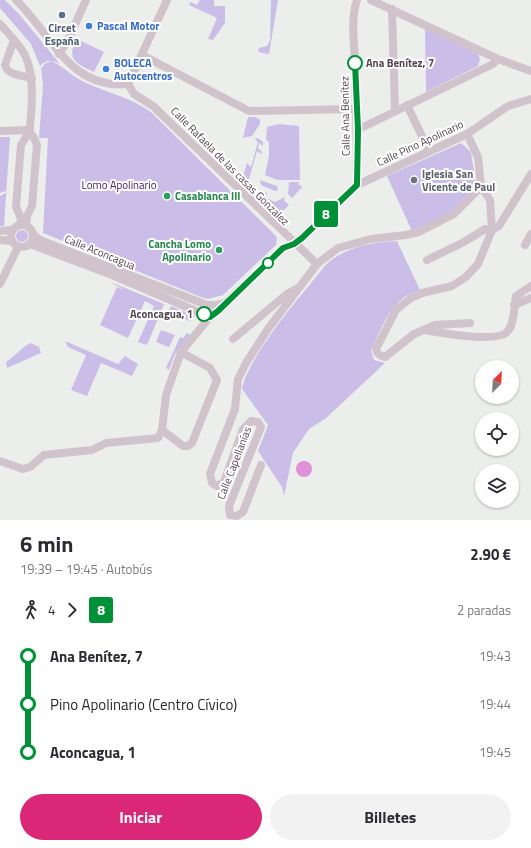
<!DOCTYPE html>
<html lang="es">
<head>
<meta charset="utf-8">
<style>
  :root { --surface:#fff; --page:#f2f2f3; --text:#2b2b33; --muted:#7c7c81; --accent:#db2777 }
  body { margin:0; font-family:"Titillium Web",sans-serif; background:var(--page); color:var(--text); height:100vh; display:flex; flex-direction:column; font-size:15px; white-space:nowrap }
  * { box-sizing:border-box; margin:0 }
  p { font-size:13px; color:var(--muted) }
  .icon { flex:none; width:22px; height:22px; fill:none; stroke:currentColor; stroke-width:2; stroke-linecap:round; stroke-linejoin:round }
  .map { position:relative; height:520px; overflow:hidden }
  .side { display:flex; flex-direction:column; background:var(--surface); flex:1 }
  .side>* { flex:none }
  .badge { padding:0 8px; border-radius:3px; font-size:14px; line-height:26px }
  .needle { width:26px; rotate:24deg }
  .buttons { position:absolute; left:475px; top:360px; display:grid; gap:8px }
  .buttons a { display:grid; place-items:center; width:44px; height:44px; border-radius:50%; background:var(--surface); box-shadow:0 1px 3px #0004; font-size:20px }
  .map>.badge { position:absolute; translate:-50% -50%; box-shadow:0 0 0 2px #fff }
  .legs { display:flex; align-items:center; gap:6px; height:44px; padding:0 20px; font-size:13px }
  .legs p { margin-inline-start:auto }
  .summary { display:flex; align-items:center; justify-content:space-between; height:68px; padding:0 20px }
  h1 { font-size:22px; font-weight:700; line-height:30px }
  .button { display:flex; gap:8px; margin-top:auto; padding:8px 20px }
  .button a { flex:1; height:46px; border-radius:24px; background:var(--accent); color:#fff; font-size:16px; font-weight:700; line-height:46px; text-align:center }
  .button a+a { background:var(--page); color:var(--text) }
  ul { padding:0 20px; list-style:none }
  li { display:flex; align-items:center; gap:14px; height:48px; font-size:15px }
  li i { display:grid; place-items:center; width:6px; height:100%; margin:0 5px; background:currentColor }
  li i::after { content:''; width:10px; height:10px; margin:-5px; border:3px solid; border-radius:50%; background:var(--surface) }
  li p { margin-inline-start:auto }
  li:first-child i { background:linear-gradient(#0000 50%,currentColor 0) }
  li:last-child i { background:linear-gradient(currentColor 50%,#0000 0) }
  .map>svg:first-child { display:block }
</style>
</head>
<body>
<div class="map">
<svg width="531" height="520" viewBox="0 0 531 520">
  <rect width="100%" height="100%" fill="#eceeeb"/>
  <g fill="#cabee8">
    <path d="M0,0h5l14,14 41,50c-8,-4 -13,-5 -20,2l-9,-22 -31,-36z"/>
    <path d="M200,0h14v6h11v17l-12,17 -5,-1 9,-21 -28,-13 1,-3 7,3z"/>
    <path d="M271,0h7l-9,54 -11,-2 1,-4 8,-2 3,-6z"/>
    <path d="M425,28l53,25 2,6 -2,7 -52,26z"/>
    <path d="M77,39l27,13 -10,20c-17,-8 -29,-13 -17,-33z"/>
    <path d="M52,61c13,7 21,16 34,22 22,10 47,15 66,30l125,124 -1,8 -53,50 -15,4 -7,-2 -158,-64 5,-95h-9l4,-53 -2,-17 5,-5z"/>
    <path d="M248,117h9v2h3v5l-8,12 -9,2z"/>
    <path d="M279,124l20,2 1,54h-23l-12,-5 4,-20v-13l-3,-2 1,-13z"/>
    <path d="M0,137h10l-6,89h-4v-30l6,-3v-2l-6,2z"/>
    <path d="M258,138l5,4v4l-4,-3 -1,5 4,4 -1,2 -4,-3 -8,28 -2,1 -4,-4 4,-13 4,4 7,-25 -3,-3z"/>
    <path d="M461,143l10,9c1,11 6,26 3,37 -4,17 -47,35 -62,42l-25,-55z"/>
    <path d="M260,180l17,6 1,4 -3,1 -14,-6z"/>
    <path d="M289,182h11l-2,2 4,3 -10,11 -4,-4z"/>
    <path d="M251,191l12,5 2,-4 2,1 -1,5 9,4 10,-5 -1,3 5,5 -12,12z"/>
    <circle cx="22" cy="236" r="6"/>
    <path d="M397,241l23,49c-27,7 -36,33 -47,56l-2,4 3,10 11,3 -60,56 -16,10 -16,24 -9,43 -2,-9 -24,-36 10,-26 -26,-36c6,-31 53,-87 74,-112 5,-6 10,-14 17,-18 18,-13 43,-17 64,-18z"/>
    <path d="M108,281l56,23 -17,41 -9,-3 16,-36 -9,-5 -17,37 -28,-13 17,-38 8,3z"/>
    <path d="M171,306l24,10 -5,5 -22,-9z"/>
    <path d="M161,330l14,5 -6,12 -13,-5z"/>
    <path d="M187,333l4,2 -16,19 -6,16 -3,-2 14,-31 3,1z"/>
    <path d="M65,341l53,23 7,-8 13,8 -6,12 -31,-13 -14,33 -16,-6 15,-35 -18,-8z"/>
    <path d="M31,343l8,4 2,6 -34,15 -1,-6c9,-5 16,-16 25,-19z"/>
  </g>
  <circle fill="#df90d6" cx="304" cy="469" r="8"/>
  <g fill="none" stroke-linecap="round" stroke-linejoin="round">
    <g stroke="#d1c3cc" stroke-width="8">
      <path d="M16,0c36,34 53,90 112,84"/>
      <path d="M371,0l127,59 33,12"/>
      <path d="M392,9l3,102"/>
      <path d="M0,24c7,8 16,17 22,26 14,21 10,60 7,85"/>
      <path d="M14,40l-9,25c2,10 18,11 27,13"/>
      <path d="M59,54l9,-14 18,-40"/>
      <path d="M142,55l107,56 107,-2"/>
      <path d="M128,84l6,10 19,12 164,158"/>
      <path d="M128,84l39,-84"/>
      <path d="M407,105l22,46"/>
      <path d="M357,130l136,-66 5,-5"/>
      <path d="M0,131l30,-1"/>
      <path d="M467,134l11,23 3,30 9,13 2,30 -14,34 -12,13 -14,9 -30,7 -11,5 -15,12 -20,39c1,5 3,7 9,8l29,-23 21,-9 35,-2"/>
      <path d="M357,185c0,-40 -1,-78 -2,-118 0,-21 -5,-47 2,-67"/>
      <circle cx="22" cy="236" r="11"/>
      <path d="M20,225l1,-7 -5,-11 5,-62 5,-8 3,-2"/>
      <path d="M26,225l1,-9 5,-10 5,-61 -4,-9 -4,-1"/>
      <path d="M492,230l7,-4 32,-52"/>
      <path d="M0,231l12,-1"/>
      <path d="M34,235l6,5 167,65h9l9,-2"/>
      <path d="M0,240l12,1"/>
      <path d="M30,244l82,31 98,42"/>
      <path d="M525,245l6,-11"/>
      <path d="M427,260l37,-18 21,-13 7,1"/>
      <path d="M0,284l18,-37"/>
      <path d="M514,305l17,-7"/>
      <path d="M425,330c16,3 71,13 82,2 8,-8 7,-26 9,-36l15,-10"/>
      <path d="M233,339l54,-45 11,-6"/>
      <path d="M162,430l21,16h5l4,-3 25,-63 -7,-12 -29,-16"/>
      <path d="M0,461l23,8 7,-2 14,-12 48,-5 14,-7 52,-5 4,-8 4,-35 15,-43 29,-35 73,-69 11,-4 8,-7 55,-52 110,-51 41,-28 23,-7"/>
      <path d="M261,465l-18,47 -6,4 -7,-1 -1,-9 32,-79 -3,-5 -7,-1 -8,8 -19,53 -7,4 -5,-3 -2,-9 25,-65 3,-30 8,-16 22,-34 49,-65 21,-16 33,-9 35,-4 13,-3 35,-18 27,-27"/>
    </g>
  </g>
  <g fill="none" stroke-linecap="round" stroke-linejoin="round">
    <defs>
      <path id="line-1" d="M204,314l6,3 8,-6 65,-63 11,-4 8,-6 55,-53 1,-55 -3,-67"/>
    </defs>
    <use href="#line-1" stroke="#fff" stroke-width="9"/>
    <use href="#line-1" stroke="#009038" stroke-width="6"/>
  </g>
  <circle fill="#5c6f8a" stroke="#fff" stroke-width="1.5" cx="62" cy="15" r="4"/>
  <g fill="#3f7fe0" stroke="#fff" stroke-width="1.5">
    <circle cx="89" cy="26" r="4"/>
    <circle cx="106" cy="69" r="4"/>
  </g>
  <g fill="#fff" stroke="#009038" stroke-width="2">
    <circle cx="355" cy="63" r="7"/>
    <circle cx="268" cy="263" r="5"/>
    <circle cx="204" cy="314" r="7"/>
  </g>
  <circle fill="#6b7280" stroke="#fff" stroke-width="1.5" cx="414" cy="180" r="4"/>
  <g fill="#2e9e5b" stroke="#fff" stroke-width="1.5">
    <circle cx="167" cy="196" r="4"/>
    <circle cx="219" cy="250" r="4"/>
  </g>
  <g text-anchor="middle" stroke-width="4" stroke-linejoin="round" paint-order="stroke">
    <g font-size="11" font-weight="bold" fill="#366cbe" stroke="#fff" text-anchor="start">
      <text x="97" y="30">Pascal Motor</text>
      <text x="114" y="67">BOLECA<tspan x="114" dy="13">Autocentros</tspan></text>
    </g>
    <g font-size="11" font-weight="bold" fill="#4e5e75" stroke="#fff">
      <text x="62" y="32">Circet<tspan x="62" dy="13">España</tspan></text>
    </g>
    <g font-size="11" font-weight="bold" fill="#564650" stroke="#fff" text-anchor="start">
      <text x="366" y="67">Ana Benítez, 7</text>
      <text x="193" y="318" text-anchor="end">Aconcagua, 1</text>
    </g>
    <g font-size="11" fill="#564650" stroke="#fff">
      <text transform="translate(345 116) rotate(-91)" y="4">Calle Ana Benítez</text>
      <text transform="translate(420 143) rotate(-25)" y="4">Calle Pino Apolinario</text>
      <text transform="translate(230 166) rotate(45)" y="4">Calle Rafaela de las casas Gonzalez</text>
      <text transform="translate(100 252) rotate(22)" y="4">Calle Aconcagua</text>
      <text transform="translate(234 463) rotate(-69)" y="4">Calle Capellanías</text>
    </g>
    <g font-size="11" font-weight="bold" fill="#5b616d" stroke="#fff" text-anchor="start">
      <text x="422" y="178">Iglesia San<tspan x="422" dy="13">Vicente de Paul</tspan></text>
    </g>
    <g font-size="11" fill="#40216d" stroke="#fff">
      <text x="119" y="189">Lomo Apolinario</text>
    </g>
    <g font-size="11" font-weight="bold" fill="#27864d" stroke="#fff" text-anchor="start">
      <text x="175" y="200">Casablanca III</text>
      <text x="211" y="248" text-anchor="end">Cancha Lomo<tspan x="211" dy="13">Apolinario</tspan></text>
    </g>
  </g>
</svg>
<div class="buttons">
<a><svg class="needle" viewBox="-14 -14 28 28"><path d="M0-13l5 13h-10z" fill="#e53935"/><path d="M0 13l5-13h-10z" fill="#7c7c81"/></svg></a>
<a><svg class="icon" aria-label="locate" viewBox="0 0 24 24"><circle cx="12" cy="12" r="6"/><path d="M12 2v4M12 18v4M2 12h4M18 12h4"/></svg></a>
<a><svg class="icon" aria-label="layers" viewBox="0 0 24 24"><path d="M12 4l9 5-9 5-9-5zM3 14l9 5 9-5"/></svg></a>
</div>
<b class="badge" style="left:326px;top:214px;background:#009038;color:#fff">8</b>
</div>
<section class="side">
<div class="summary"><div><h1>6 min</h1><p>19:39 – 19:45 · Autobús</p></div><b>2.90 €</b></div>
<div class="legs"><svg class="icon" aria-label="walk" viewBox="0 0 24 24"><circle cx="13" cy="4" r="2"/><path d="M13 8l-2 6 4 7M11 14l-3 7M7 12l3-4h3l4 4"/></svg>4<svg class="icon" aria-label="forward" viewBox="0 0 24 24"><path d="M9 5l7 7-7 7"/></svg><b class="badge" style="background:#009038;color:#fff">8</b><p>2 paradas</p></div>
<ul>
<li><i style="color:#009038"></i><b>Ana Benítez, 7</b><p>19:43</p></li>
<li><i style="color:#009038"></i><span>Pino Apolinario (Centro Cívico)</span><p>19:44</p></li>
<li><i style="color:#009038"></i><b>Aconcagua, 1</b><p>19:45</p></li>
</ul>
<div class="button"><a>Iniciar</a><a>Billetes</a></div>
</section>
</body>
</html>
